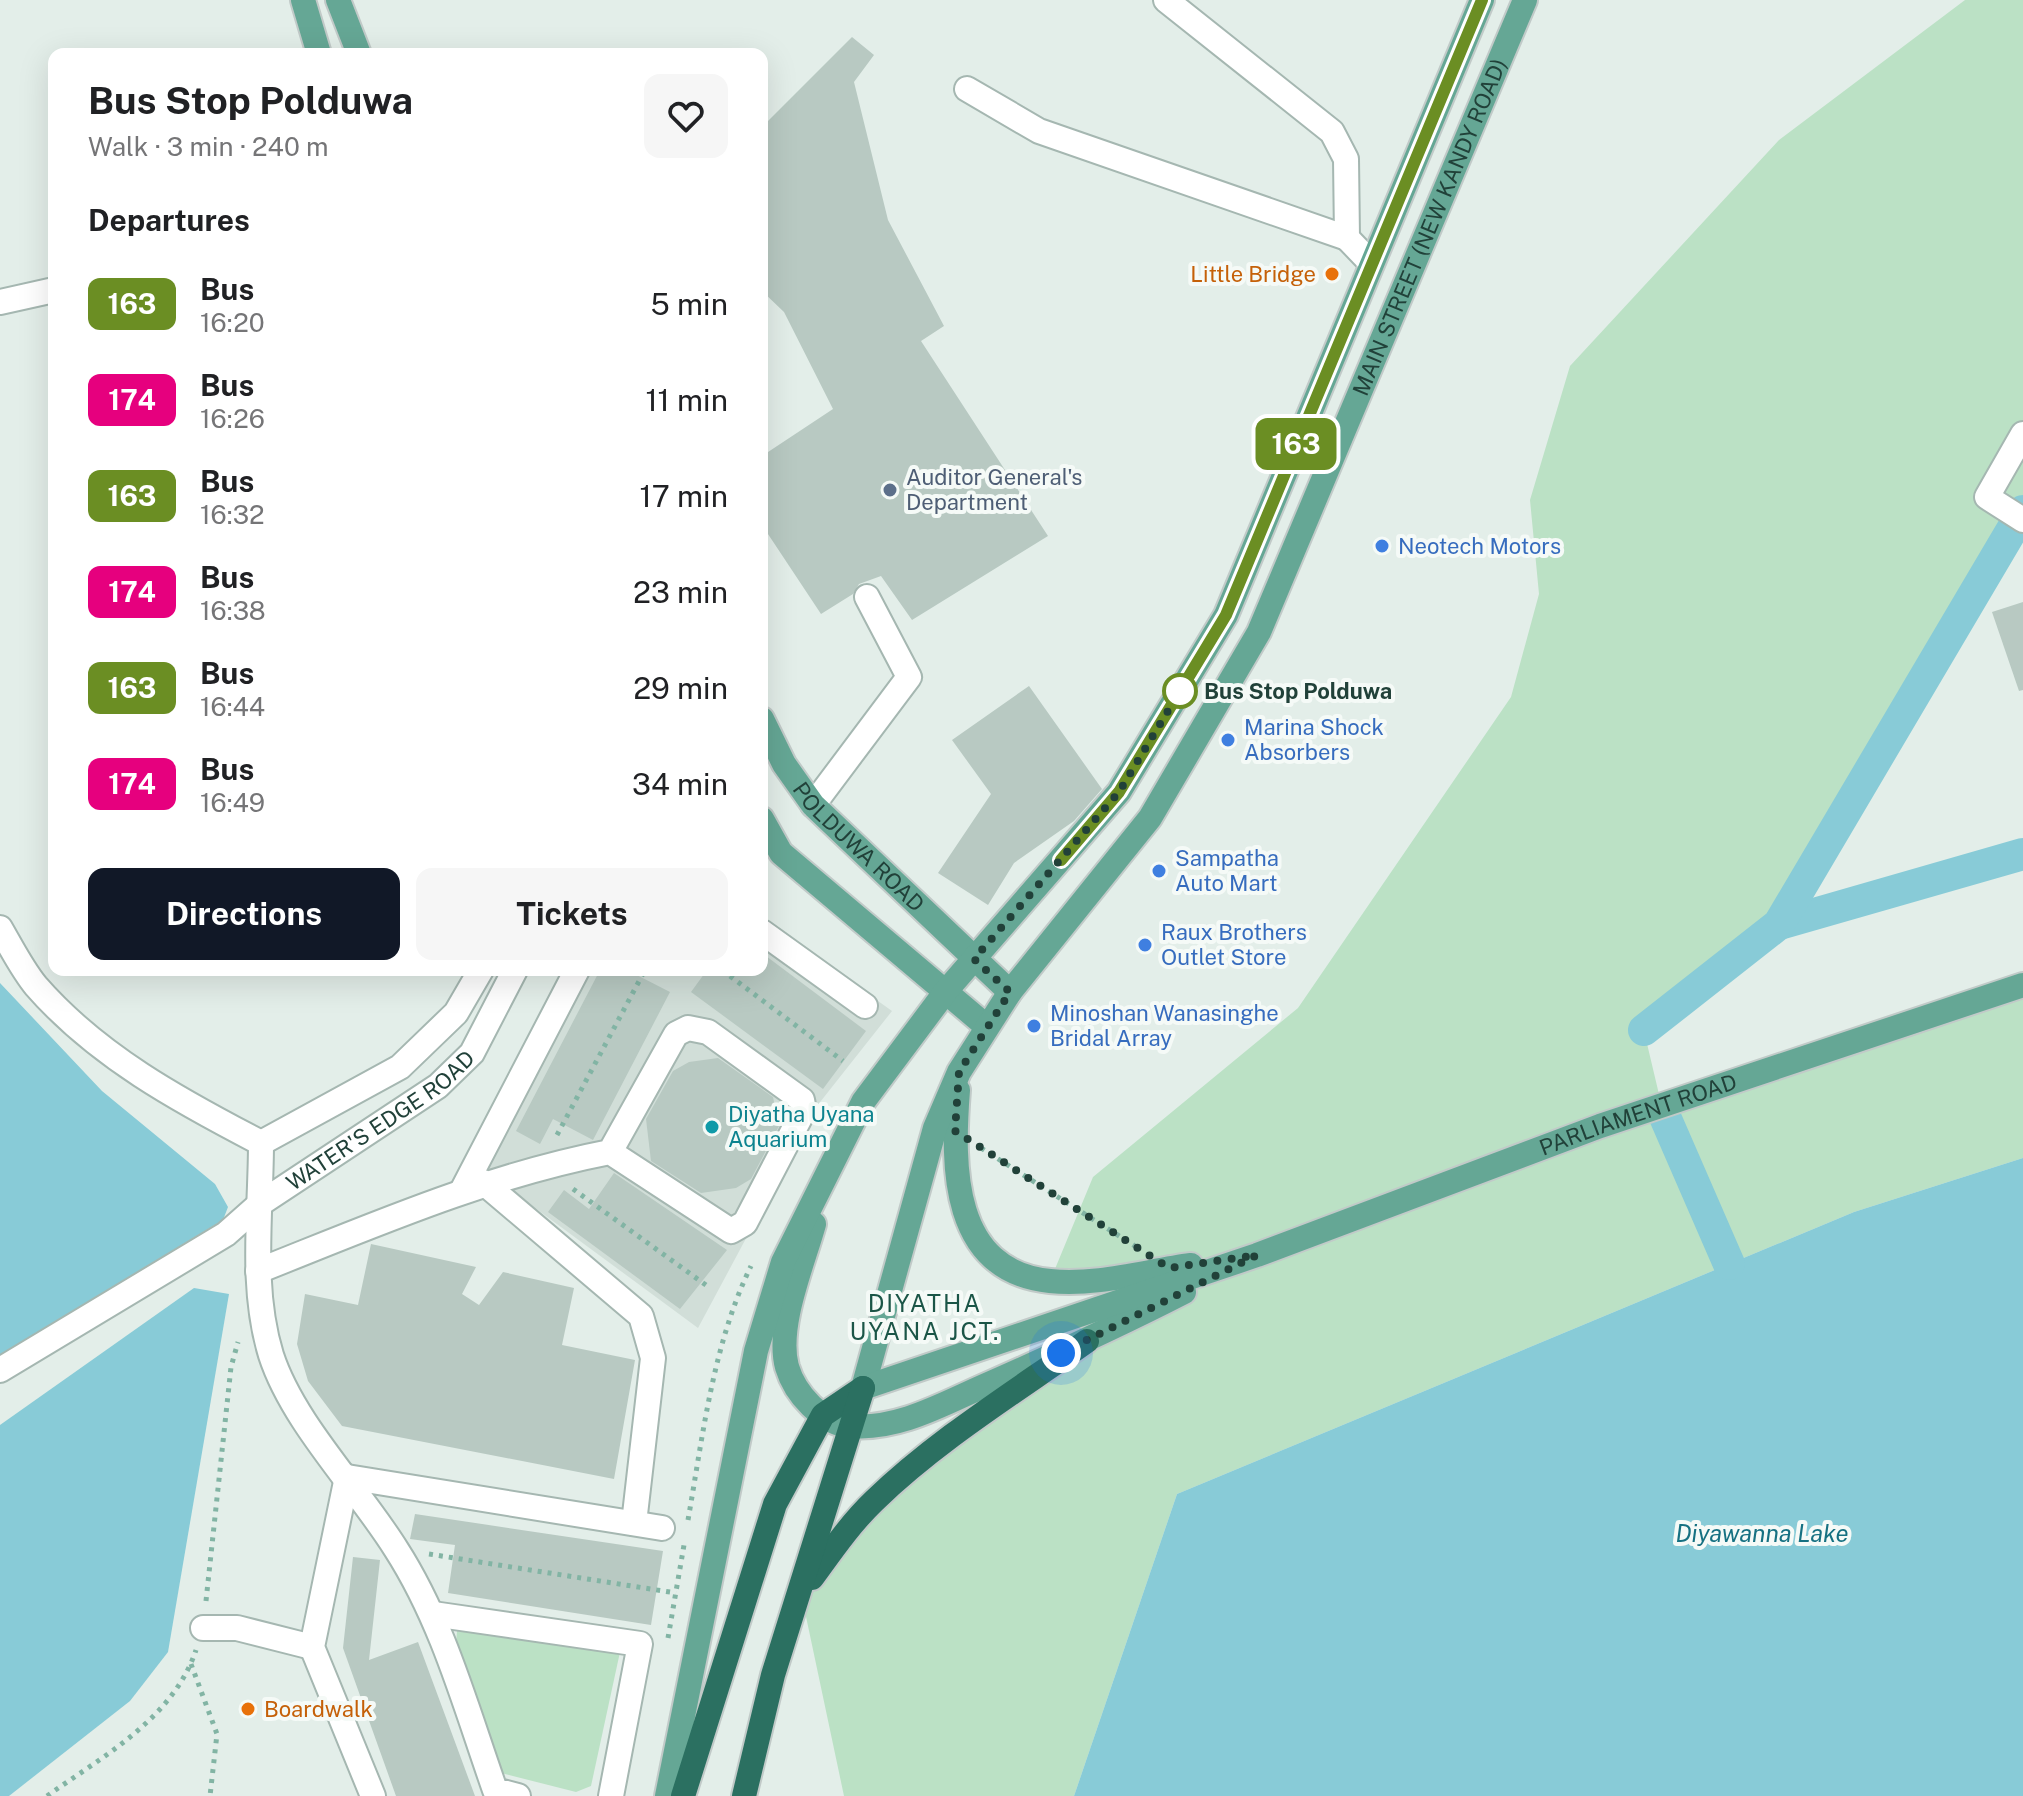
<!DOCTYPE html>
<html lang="en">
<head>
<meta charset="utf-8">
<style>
  :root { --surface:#fff; --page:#f6f6f6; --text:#202124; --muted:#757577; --accent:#111827 }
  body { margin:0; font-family:"Public Sans",sans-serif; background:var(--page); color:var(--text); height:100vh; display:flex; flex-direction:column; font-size:30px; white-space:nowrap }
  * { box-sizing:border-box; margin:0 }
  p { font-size:26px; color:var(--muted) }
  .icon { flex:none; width:44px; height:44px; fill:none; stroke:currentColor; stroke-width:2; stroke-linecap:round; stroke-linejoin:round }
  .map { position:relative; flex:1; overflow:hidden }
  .sheet { position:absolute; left:48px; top:48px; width:720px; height:928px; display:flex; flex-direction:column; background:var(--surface); border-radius:16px; box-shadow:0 8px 32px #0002 }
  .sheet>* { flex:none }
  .badge { padding:0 16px; border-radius:12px; font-size:28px; line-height:52px }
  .you { position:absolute; width:40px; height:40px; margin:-20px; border:6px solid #fff; border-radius:50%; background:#1a73e8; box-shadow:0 0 0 12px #1a73e833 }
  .map>.badge { position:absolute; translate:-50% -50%; box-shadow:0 0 0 4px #fff }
  h2 { padding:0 40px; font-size:30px; line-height:72px }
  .round { display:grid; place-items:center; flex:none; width:84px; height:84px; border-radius:16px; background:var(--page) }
  .overview { display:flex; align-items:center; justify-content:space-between; height:136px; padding:0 40px }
  h1 { font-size:38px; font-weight:700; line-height:60px }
  .button { display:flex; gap:16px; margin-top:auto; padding:16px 40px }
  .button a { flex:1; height:92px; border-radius:16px; background:var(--accent); color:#fff; font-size:32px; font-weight:700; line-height:92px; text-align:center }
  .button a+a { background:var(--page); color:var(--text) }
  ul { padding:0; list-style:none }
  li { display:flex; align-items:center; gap:24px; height:96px; padding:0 40px }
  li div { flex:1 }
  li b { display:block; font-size:30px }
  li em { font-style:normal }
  li .badge { min-width:88px; font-weight:700; text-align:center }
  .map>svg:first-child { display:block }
</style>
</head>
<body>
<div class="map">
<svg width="2023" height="1796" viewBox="0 0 2023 1796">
  <rect width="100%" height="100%" fill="#e3eee9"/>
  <path fill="#d1ded8" d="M762,918l130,93 -75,95 -119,222 -217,-160 105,-198h176z"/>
  <g fill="#bbe1c5">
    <path d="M1965,0h58v511l-244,413 -135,107 18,76 361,-122v173l-169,54 -677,282 -103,302h-230l-43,-203 52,-71 234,-181 167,-85 -204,25 43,-104 205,-169 213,-311 28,-103 -9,-94 40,-134 209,-226z"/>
    <path d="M457,1631l163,21 -29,134 -15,6 -75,-19 -45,-129z"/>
  </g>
  <g fill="#88cbd7">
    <path d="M0,983l102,108 113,93 13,23 -5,13 -223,135z"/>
    <path d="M2023,1158v638h-949l103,-302 677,-282z"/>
    <path d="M194,1288l35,6 -61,358 -38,49 -121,95h-9v-371z"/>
  </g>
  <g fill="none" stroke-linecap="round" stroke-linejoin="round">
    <g stroke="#88cbd7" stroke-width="32">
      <path d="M1779,924l244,-70"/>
      <path d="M1644,1030l135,-106 244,-413"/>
      <path d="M1662,1110l67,154"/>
    </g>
  </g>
  <g fill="#b8c9c2">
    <path d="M852,37l22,18 -20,27 34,138 56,106 -23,15 127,195 -136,84 -31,-44 -22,8 -6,10 -32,20 -59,-89v-69l71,-47 -49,-97 -22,-21v-164z"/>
    <path d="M2023,602v88l-4,1 -27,-79z"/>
    <path d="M1029,686l73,103 -28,32 -60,42 -26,42 -50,-32 53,-79 -39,-54z"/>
    <path d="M762,953l104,78 -43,58 -132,-97 16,-22h55z"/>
    <path d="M600,970h27l43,22 -77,148 -40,-21 -13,25 -24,-13z"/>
    <path d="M718,1058l55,39 6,29 -28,53 -15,9 -35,5 -50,-32 -5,-42 27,-48 16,-9z"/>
    <path d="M614,1173l113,77 -47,59 -132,-97 16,-22 25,19z"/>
    <path d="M371,1244l105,23 -14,27 17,11 24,-33 71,16 -12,57 73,15 -21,119 -272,-53 -34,-45 -11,-37 8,-50 53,11z"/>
    <path d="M415,1514l248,37 -12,74 -203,-32 7,-48 -45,-6z"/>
    <path d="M353,1557l27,3 -11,100 49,-18 57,154h-79l-53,-148z"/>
  </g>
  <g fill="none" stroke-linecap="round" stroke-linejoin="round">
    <defs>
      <g id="minor">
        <path d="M1166,0l166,132 14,27 1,79 23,24"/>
        <path d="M967,89l72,42 308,107"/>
        <path d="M0,302l54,-12"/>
        <path d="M2023,434l-36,63 36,23"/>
        <path d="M813,805l96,-128 -42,-80"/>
        <path d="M0,928c11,19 22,41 36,58 61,70 144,115 225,157 0,69 -11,144 10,212 22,68 87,133 125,194 47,73 70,159 99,241l23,6"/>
        <path d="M762,932l103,74"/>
        <path d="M261,1143l139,-76 56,-54 25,-43"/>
        <path d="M483,1182l158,134 12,42 -19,165"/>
        <path d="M463,1189l114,-219"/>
        <path d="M258,1271c116,-46 228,-95 352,-119l121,79 14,-8 59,-113 -2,-10 -94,-68 -20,-4 -12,6 -66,118"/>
        <path id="s1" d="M0,1370l226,-136 35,-31 177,-117 34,-33 43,-83"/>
        <path d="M347,1477l-35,170 61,149"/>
        <path d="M347,1477l315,51"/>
        <path d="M433,1614l207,30 -29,152"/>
        <path d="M203,1628h34l75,19"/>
      </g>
      <g id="major">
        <path d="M303,0l16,54"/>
        <path d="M338,0l21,54"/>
        <path id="s2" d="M762,719l22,45 29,41 197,187"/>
        <path d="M762,819l19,34 205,173"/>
        <path d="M958,1090c-6,77 -7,181 92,191 46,5 96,-10 141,-16"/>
        <path d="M814,1224c-11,40 -38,102 -27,143 8,27 35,57 64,59 47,4 92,-22 133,-40 68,-30 134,-60 200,-94"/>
        <path id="s3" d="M863,1388l72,-260 24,-56 51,-80 140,-174 109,-186 266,-632"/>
        <path id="s4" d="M863,1388l394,-133 343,-129 423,-141"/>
        <path d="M667,1796l89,-445 27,-89 80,-160 83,-111 173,-199 107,-177 256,-615"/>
      </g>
      <g id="highway">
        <path d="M812,1578c19,-26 38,-54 62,-77 63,-61 141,-109 213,-160"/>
        <path d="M683,1796l92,-292 48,-89 40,-27"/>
        <path d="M744,1796l29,-121 90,-287"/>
      </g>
    </defs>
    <use href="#minor" stroke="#a5b7b1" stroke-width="28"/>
    <use href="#major" stroke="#c1cac8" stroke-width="28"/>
    <use href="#highway" stroke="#c1cac8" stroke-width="28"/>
    <g stroke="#82b4a4" stroke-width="5" stroke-dasharray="4 6" stroke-linecap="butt">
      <path d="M722,970l121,91"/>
      <path d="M557,1135l88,-165"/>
      <path d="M981,1148l157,100"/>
      <path d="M573,1189l137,99"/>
      <path d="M688,1520c15,-85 25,-176 63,-254"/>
      <path d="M429,1554l247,39"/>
      <path d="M206,1601l25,-234 7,-25"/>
      <path d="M668,1638l16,-93"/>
      <path d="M191,1664l26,70 -7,62"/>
      <path d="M47,1796c56,-40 126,-77 149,-146"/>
    </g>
    <use href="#minor" stroke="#fff" stroke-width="24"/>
    <use href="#major" stroke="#65a795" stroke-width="24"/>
    <use href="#highway" stroke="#2b7061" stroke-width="24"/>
  </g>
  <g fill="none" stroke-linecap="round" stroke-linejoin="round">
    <defs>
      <path id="line" d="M1061,860l58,-68 107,-177 256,-615"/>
    </defs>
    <use href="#line" stroke="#fff" stroke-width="18"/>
    <use href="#line" stroke="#6b8e23" stroke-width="12"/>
    <path stroke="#214139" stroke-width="8" stroke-dasharray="0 14.4" d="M1061,1353l196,-98 -88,13 -214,-137 4,-59 51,-80 -36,-33 145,-167 61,-101"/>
  </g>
  <g fill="#e8710a" stroke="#f5faf7" stroke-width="3">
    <circle cx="1332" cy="274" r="8"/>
    <circle cx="248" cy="1709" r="8"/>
  </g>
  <circle fill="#5c6f8a" stroke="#f5faf7" stroke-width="3" cx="890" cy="490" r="8"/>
  <g fill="#3f7fe0" stroke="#f5faf7" stroke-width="3">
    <circle cx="1382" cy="546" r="8"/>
    <circle cx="1228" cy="740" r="8"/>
    <circle cx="1159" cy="871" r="8"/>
    <circle cx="1145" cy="945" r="8"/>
    <circle cx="1034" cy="1026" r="8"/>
  </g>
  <circle fill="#fff" stroke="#6b8e23" stroke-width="4" cx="1180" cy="691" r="16"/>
  <circle fill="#0f9aa8" stroke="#f5faf7" stroke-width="3" cx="712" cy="1127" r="8"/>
  <g text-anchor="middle" stroke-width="8" stroke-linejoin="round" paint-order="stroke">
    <g font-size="22" fill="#214139" stroke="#f5faf7">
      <text dy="8" stroke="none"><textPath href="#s3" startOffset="1304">MAIN STREET (NEW KANDY ROAD)</textPath></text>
      <text dy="8" stroke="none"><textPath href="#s2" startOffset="162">POLDUWA ROAD</textPath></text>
      <text dy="8" stroke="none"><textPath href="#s4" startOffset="822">PARLIAMENT ROAD</textPath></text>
      <text dy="8" stroke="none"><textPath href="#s1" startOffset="456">WATER'S EDGE ROAD</textPath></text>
    </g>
    <g font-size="22" fill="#c56008" stroke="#f5faf7" text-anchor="end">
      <text x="1316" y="282">Little Bridge</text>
      <text x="264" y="1717" text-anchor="start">Boardwalk</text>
    </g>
    <g font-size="22" fill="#4e5e75" stroke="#f5faf7" text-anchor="start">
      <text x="906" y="485">Auditor General's<tspan x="906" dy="25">Department</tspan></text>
    </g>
    <g font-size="22" fill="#366cbe" stroke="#f5faf7" text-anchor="start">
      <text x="1398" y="554">Neotech Motors</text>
      <text x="1244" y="735">Marina Shock<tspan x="1244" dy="25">Absorbers</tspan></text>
      <text x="1175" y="866">Sampatha<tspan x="1175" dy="25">Auto Mart</tspan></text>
      <text x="1161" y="940">Raux Brothers<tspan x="1161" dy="25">Outlet Store</tspan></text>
      <text x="1050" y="1021">Minoshan Wanasinghe<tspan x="1050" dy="25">Bridal Array</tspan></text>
    </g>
    <g font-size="22" font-weight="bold" fill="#214139" stroke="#f5faf7" text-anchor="start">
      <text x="1204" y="699">Bus Stop Polduwa</text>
    </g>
    <g font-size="22" fill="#0d838f" stroke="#f5faf7" text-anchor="start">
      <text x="728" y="1122">Diyatha Uyana<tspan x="728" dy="25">Aquarium</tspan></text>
    </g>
    <g font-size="24" letter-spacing="2" fill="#1b5547" stroke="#f5faf7">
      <text x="925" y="1312">DIYATHA<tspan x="925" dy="28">UYANA JCT.</tspan></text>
    </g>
    <g font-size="24" font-style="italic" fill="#167182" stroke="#f5faf7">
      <text x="1762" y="1542">Diyawanna Lake</text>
    </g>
  </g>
</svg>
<div class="you" style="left:1061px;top:1353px"></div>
<b class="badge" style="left:1296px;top:444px;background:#6b8e23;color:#fff">163</b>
<section class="sheet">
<div class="overview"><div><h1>Bus Stop Polduwa</h1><p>Walk · 3 min · 240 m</p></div><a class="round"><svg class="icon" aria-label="heart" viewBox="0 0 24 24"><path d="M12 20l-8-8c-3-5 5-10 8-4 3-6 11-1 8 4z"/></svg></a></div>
<h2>Departures</h2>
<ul>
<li><span class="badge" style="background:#6b8e23;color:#fff">163</span><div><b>Bus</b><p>16:20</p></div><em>5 min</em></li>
<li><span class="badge" style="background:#e6007e;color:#fff">174</span><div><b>Bus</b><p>16:26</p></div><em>11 min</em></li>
<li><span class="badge" style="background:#6b8e23;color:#fff">163</span><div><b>Bus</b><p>16:32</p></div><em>17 min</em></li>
<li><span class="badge" style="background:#e6007e;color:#fff">174</span><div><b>Bus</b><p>16:38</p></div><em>23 min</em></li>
<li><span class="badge" style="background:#6b8e23;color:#fff">163</span><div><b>Bus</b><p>16:44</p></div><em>29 min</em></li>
<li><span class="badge" style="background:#e6007e;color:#fff">174</span><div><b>Bus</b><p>16:49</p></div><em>34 min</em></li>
</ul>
<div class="button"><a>Directions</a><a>Tickets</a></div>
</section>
</div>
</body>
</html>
